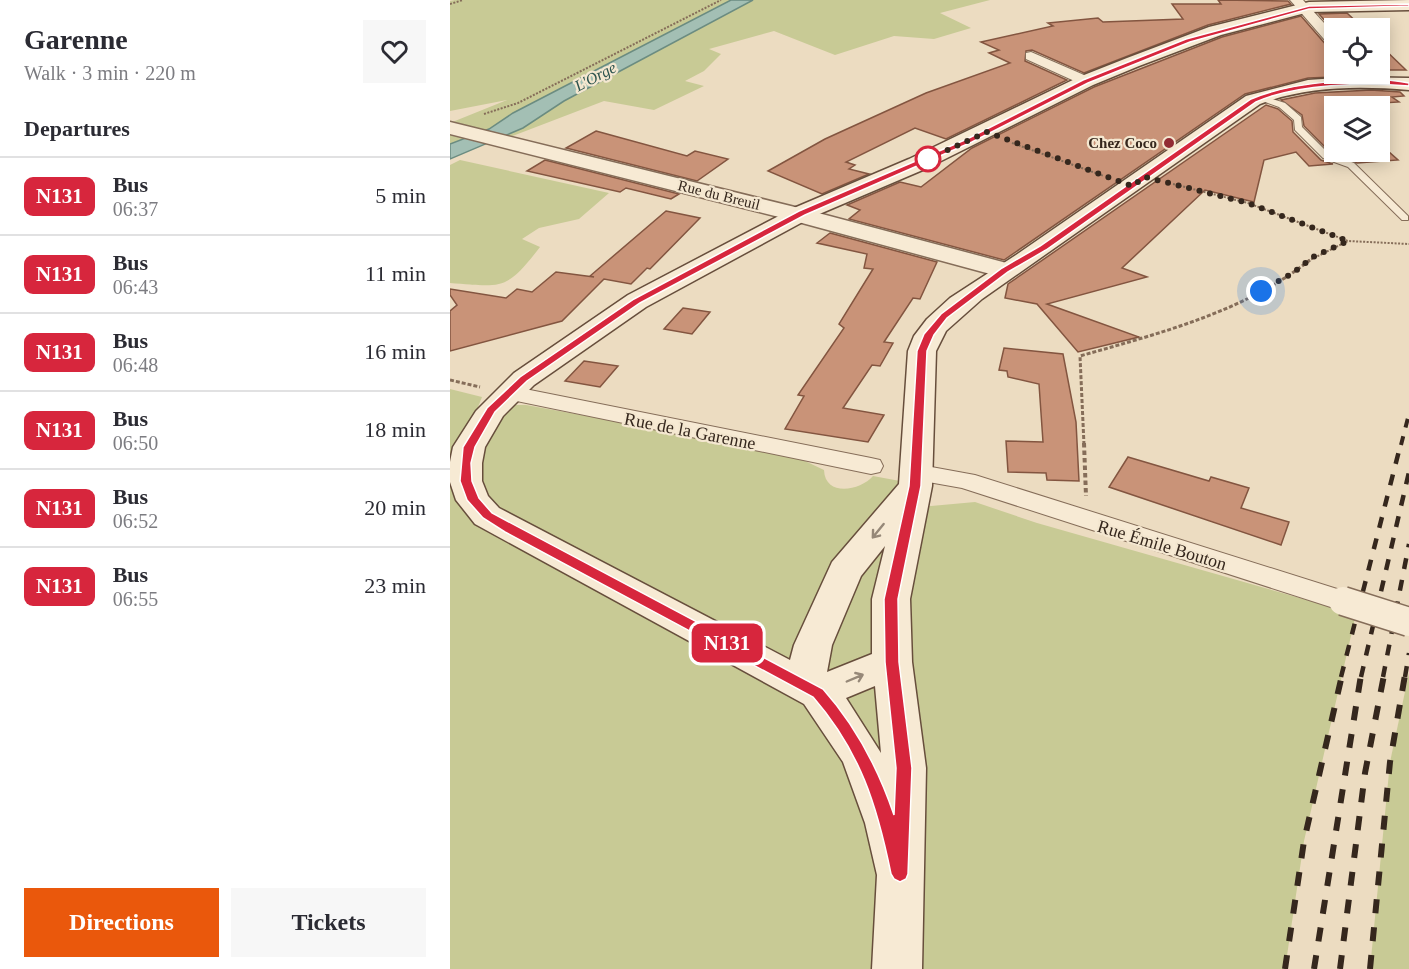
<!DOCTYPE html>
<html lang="en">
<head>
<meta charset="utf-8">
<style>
  :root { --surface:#fff; --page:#f7f7f7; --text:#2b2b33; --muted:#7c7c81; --line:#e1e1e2; --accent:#ea580c }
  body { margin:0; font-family:Georgia,serif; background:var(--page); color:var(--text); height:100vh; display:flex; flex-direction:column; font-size:22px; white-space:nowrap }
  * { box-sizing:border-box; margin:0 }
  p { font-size:20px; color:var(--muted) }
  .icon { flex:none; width:33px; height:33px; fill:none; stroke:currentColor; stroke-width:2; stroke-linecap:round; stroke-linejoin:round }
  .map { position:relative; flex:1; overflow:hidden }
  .side { display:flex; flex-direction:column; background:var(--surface); width:450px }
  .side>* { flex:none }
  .badge { padding:0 12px; border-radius:9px; font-size:21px; line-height:39px }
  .tools { position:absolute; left:874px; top:18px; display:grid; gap:12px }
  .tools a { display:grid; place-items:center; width:66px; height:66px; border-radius:0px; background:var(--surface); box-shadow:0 3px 15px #0003; font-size:30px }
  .you { position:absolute; width:30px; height:30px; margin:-15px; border:4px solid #fff; border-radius:50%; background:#1a73e8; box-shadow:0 0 0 9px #1a73e833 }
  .map>.badge { position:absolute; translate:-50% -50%; box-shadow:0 0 0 3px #fff }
  h2 { padding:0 24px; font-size:22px; line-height:54px }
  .round { display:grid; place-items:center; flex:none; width:63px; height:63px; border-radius:0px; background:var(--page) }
  .headline { display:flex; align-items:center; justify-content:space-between; height:102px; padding:0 24px }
  h1 { font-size:28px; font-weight:700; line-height:45px }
  .action { display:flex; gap:12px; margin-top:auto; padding:12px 24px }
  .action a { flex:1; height:69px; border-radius:0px; background:var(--accent); color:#fff; font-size:24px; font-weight:700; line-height:69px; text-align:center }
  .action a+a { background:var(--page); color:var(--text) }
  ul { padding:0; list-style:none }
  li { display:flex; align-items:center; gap:18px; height:78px; padding:0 24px; border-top:2px solid var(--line) }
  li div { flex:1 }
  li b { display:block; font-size:22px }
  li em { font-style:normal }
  li .badge { min-width:66px; font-weight:700; text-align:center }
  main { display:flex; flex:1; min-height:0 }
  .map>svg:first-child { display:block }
</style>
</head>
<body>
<main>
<section class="side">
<div class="headline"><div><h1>Garenne</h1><p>Walk · 3 min · 220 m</p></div><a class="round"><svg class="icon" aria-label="heart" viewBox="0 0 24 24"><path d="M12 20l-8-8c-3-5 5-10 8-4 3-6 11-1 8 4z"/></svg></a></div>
<h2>Departures</h2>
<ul>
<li><span class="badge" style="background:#d7263d;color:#fff">N131</span><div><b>Bus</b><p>06:37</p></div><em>5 min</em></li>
<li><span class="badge" style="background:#d7263d;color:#fff">N131</span><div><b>Bus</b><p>06:43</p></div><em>11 min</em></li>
<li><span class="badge" style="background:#d7263d;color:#fff">N131</span><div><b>Bus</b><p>06:48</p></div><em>16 min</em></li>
<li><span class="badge" style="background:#d7263d;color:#fff">N131</span><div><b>Bus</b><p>06:50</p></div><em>18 min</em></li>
<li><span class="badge" style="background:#d7263d;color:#fff">N131</span><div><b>Bus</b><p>06:52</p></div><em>20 min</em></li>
<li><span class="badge" style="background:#d7263d;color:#fff">N131</span><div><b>Bus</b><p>06:55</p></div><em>23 min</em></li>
</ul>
<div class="action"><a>Directions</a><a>Tickets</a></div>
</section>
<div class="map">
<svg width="959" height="969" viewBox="0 0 959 969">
  <rect width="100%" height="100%" fill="#ecdcc1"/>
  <g fill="#c8ca95">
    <path d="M5,0h535l-50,13 31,15 -37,11 -40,-3 -59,19 -61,-24 -65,18 12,5 -17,17 -19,10 19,5 -50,24 -50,-9 -102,39 -25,-6 -27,10v-21l57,-23 -57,11v-110z"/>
    <path d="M10,160l149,33 -30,26 -40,9 -17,11 18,8c-34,44 -37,40 -90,36v-118z"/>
    <path d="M0,389l32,8 -4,10 25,6 12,-8h11l260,47 38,18c1,27 36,21 49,6l27,5 -7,18 38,7 44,-4 62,21 319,91 -52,227 -19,128h-835z"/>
    <path d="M959,673v296h-39l20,-207z"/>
  </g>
  <path fill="#a3bfb4" stroke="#6b8c81" stroke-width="1.5" d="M281,0h22l-189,101 -41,27 -73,31v-15l39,-15 24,-16z"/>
  <g fill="#c99378" stroke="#835540" stroke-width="1.5">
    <path d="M768,0l70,1 3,3 -83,21 -124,48 -52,-23 -6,1 -1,10 42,19 -121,59 -31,-11 -69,34 9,3 -6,4 20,5 -47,20 -54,-23 57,-32 101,-46 84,-30 -21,-10 10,-3 -18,-8 72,-16 -5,-3 50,-5 5,4 80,-3 -11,-15h49z"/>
    <path d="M897,13l16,15h-28v4l-16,-18z"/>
    <path d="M851,16l27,31 7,2v25l45,-3 4,4 -76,3 -63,16 -241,166 -155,-41 11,-9 -13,-5 53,-23 21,5 51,-39 122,-61 128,-50z"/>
    <path d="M930,45l26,25h-26z"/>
    <path d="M921,90l29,2 4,4 -12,1 7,5 -64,4v46h45v-8l18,16 -41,3 -27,-11 -26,-26 -2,-11 -21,-15 34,-7z"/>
    <path d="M816,105l12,4 14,12 1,11 28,28 12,4 -24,2 -13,-14 -32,8 -10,42 -49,-12 -83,78 25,9 -100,27 92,33 -61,15 -41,-48 -32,-6 3,-14z"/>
    <path d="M146,131l91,25 8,-5 33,8 -31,22 -131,-33z"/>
    <path d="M95,160l134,34 -8,5 -45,-11 -6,4 -93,-21z"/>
    <path d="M216,211l34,7 -50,51 -3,-1 -16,16 -27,-5 -42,42 -112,30v-40l7,-6 -7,-10v-6l56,9 11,-9 15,3 24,-20 38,5 -4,-1z"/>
    <path d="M380,233l107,29 -17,37 -7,-1 -29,44 9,1 -13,23 -8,-1 -29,43 41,7 -16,27 -83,-13 19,-33 -6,-1 46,-67 -5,-4 34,-55 -9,-1 3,-14 -50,-11z"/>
    <path d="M233,308l27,4 -18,22 -28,-5z"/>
    <path d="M554,348l59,6 13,68 3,59 -32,-1 -1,-7 -38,-1 -2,-31 37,1 -4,-58 -31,-7 -1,-6 -8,-1z"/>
    <path d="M134,361l34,5 -18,21 -35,-6z"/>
    <path d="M678,457l81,24 2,-4 38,11 -8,20 48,14 -8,23 -172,-58z"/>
  </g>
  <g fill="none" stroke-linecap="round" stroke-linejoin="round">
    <defs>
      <path id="service" d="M810,95l25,8 16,14 1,10 27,27 25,9 54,53v4h-6l-54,-53 -25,-9 -28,-28 -1,-10 -15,-13 -22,-8 -1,-2z"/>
      <g id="minor">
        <path d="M840,0h13l32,35v12l-5,-1z"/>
        <path d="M581,52l60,26 2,3 -2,3h-10l-55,-25v-6z"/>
        <path d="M60,386l361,72 9,2 3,6 -3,6 -9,2 -369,-76 -3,-5 3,-5z"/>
        <path d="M465,464l60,11 378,119 4,7 -4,7 -10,3 -381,-123 -56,-10 -4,-6 4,-6z"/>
      </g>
      <path id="tertiary" d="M0,122l357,88 207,55 4,5 -4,5 -9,3 -214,-58 -341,-86z"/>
      <path id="secondary" d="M959,0v10l-100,2 -88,23 -82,31 -46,19 -168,84 -115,49 -164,89 -112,78 -31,31 -18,31 -3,16v18l6,15 11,12 291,152 4,-15 38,-83 67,-78 9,-133 6,-15 13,-17 23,-21 66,-43 230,-159 62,-16 43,-3 58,1v12c-50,-4 -102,-4 -149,14l-278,195 -36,32 -10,20 -4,135 -22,113 2,63 14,106 -4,201h-50l5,-94 -12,-52 -22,-61 -39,-58 -329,-180 -19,-24 -6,-18v-20l3,-15 23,-36 38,-38 114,-78 166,-87 115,-49 170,-82 48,-19 82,-31 100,-25zM435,546l-13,53v55l-45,18 5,-27 29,-69zM425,686l6,67 -35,-55z"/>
    </defs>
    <use href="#service" stroke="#856d59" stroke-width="2"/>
    <use href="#minor" stroke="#856d59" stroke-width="2"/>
    <use href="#tertiary" stroke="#856d59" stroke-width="3"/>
    <use href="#secondary" stroke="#674e3c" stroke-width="3"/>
    <g stroke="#856d59" stroke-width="2" stroke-dasharray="2 1.5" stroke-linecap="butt">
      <path d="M0,4l13,-4"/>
      <path d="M34,114l34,-11 203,-103"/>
      <path d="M562,143l92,33"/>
      <path d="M723,184l75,19 100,38 61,3"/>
      <path d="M858,261l40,-20"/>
    </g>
    <g stroke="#856d59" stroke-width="3" stroke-dasharray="4 2" stroke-linecap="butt">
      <path d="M0,380l30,7"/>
      <path d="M634,445l-4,-89c80,-23 164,-44 230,-96"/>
    </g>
    <path stroke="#856d59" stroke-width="4" stroke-dasharray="4.5 3" stroke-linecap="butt" d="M634,443l2,53"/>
    <use href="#service" fill="#f7ead4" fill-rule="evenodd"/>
    <use href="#minor" fill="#f7ead4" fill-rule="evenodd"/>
    <use href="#tertiary" fill="#f7ead4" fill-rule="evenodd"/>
    <use href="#secondary" fill="#f7ead4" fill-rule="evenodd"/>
    <path stroke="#35271d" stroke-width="4" stroke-dasharray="9 9" stroke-linecap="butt" d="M951,445l8,-31"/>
    <g stroke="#35271d" stroke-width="4.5" stroke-dasharray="11 11" stroke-linecap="butt">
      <path d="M891,677l60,-234"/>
      <path d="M911,677l48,-205"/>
      <path d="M933,677l26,-133"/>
      <path d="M955,677l4,-24"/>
    </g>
    <g stroke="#35271d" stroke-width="6" stroke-dasharray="14 14" stroke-linecap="butt">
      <path d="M835,969l19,-128 38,-166"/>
      <path d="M864,969l47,-294"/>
      <path d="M890,969l25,-196 19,-98"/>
      <path d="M920,969l20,-207 15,-87"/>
    </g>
    <defs>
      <path id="minor-bridge" d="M893,601l66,21"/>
    </defs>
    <use href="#minor-bridge" stroke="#856d59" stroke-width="31" stroke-linecap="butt"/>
    <use href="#minor-bridge" stroke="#f7ead4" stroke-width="28"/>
  </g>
  <defs><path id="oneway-shaft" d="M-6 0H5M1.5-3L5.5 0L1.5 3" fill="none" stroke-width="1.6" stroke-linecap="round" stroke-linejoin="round" transform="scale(1.5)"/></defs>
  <g stroke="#968878">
    <use href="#oneway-shaft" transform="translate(428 531) rotate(129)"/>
    <use href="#oneway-shaft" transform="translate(405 678) rotate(-23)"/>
  </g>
  <path fill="#d7263d" stroke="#fff" stroke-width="1.5" d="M959,4v2l-100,3 -119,33 -102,41 -116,59 -167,73 -165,88 -113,78 -32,31 -20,35 -4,16 1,18 7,17 13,15 331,176c33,37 55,79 71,126l2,-47 -11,-106 -1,-63 25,-113 8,-135 7,-17 17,-20 61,-46 38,-22 211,-147c39,-17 118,-24 158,-16v3c-44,-4 -113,-2 -153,16l-210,148 -38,22 -61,46 -13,17 -7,16 -6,135 -23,113 1,63 13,106 -4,106 -2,5 -6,3 -6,-3 -3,-5c-14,-69 -31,-123 -78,-177l-308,-165 -22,-14 -16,-18 -7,-19 3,-34 24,-39 33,-31 114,-78 165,-88 168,-72 116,-59 103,-41 123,-33z"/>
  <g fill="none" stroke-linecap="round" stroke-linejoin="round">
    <path stroke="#35271d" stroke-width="6" stroke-dasharray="0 10.8" d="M478,159l59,-27 145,54 13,-9 103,26 100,38 -35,16 -20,16 -32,18"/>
  </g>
  <circle fill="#922b34" stroke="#f4e7d0" stroke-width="2" cx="719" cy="143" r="6"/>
  <circle fill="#fff" stroke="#d7263d" stroke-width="3" cx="478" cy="159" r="12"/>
  <g text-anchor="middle" stroke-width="4.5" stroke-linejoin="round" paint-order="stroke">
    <g font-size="15" font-weight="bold" fill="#35271d" stroke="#f4e7d0" text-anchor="end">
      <text x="707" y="148">Chez Coco</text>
    </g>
    <g font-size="15" fill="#35271d" stroke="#f4e7d0">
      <text transform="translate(269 195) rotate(14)" y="5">Rue du Breuil</text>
    </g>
    <g font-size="16" font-style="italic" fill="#2d544f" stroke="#f4e7d0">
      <text transform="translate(145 76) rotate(-28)" y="6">L'Orge</text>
    </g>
    <g font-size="18" fill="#35271d" stroke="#f4e7d0">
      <text transform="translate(240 431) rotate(11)" y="6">Rue de la Garenne</text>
      <text transform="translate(712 545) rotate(17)" y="6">Rue Émile Bouton</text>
    </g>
  </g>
</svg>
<div class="tools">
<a><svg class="icon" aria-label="locate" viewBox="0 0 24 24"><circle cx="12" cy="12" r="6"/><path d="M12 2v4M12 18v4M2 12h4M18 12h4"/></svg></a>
<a><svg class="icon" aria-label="layers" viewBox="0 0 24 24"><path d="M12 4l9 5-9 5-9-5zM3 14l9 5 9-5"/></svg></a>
</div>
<div class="you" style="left:811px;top:291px"></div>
<b class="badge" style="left:277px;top:643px;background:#d7263d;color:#fff">N131</b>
</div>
</main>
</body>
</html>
